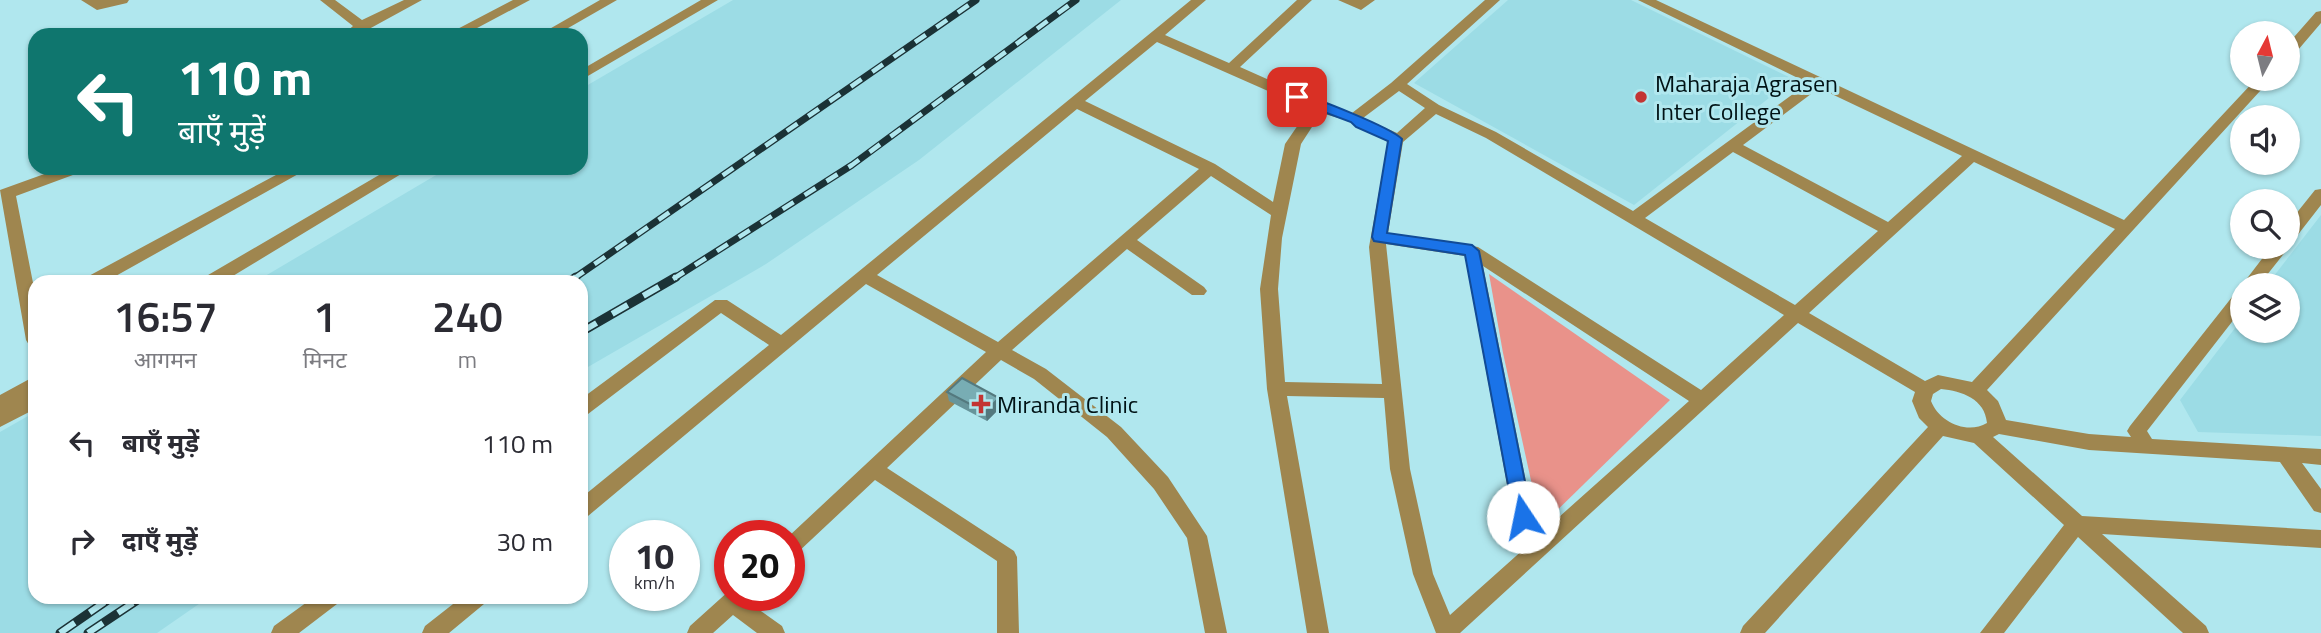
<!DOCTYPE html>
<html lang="hi">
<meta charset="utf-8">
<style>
:root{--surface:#fff;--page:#f2f2f3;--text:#2b2b33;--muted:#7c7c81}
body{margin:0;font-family:"Titillium Web","Noto Sans Devanagari",sans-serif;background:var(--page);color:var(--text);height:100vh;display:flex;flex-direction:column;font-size:26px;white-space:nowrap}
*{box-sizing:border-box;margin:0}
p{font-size:23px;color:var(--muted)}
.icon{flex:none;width:38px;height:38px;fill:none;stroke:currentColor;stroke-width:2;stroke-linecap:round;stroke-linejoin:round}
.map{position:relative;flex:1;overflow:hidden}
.side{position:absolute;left:28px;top:275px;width:560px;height:329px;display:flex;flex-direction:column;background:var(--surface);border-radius:21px;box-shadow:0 2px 5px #0004}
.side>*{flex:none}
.banner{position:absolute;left:28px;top:28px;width:560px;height:147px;border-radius:21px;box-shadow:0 2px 5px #0004;background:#0f766e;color:#fff;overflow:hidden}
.needle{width:46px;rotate:7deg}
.fabs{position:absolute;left:2230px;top:21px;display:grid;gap:14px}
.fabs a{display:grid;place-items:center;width:70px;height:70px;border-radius:50%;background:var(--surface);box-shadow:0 2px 5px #0004;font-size:35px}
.speed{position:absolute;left:609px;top:520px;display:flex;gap:14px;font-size:35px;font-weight:700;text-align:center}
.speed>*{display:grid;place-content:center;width:91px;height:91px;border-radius:50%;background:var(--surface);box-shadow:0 2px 5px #0004;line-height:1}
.speed small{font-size:18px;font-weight:400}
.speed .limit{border:10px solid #d22;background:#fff;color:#111}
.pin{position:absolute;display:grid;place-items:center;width:60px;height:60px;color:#fff;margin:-30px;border-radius:14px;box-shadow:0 4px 10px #0006}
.me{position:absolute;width:77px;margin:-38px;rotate:349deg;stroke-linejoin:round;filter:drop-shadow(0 0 5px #0008)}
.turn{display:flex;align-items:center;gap:24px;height:147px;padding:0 35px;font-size:32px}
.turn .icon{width:91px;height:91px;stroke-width:2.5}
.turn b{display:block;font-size:49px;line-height:60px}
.eta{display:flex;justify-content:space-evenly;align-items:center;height:119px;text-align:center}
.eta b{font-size:42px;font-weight:600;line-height:49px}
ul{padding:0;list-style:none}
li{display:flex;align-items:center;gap:21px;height:98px;padding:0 35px}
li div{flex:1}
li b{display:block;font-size:26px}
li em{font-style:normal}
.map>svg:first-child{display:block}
</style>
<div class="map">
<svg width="2321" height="633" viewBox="0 0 2321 633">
<rect width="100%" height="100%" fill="#b0e7ee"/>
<path fill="#9cdce5" d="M733,0H1121L919,160L766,264L581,371V282H255L448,168H581V89Z
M1508,0H1631L1793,79L1634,205L1414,83Z
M2321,215V436L2198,432L2180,400L2242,319V331H2287V285H2267Z
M35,412V597H209L157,633H0V432Z"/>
<path fill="#e9928a" d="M1489,274L1670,400L1541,526L1503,353Z"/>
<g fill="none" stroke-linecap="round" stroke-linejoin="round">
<path fill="#9f864f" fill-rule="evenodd" d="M81,0H129L127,3L97,10Z
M320,0H335L362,20L404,0H422L358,35H343L353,26Z
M513,0H530L464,35H446Z
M600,0H617L556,35H539Z
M701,0H718L581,80V70Z
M1191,0H1206L1165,35L1229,63L1297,0H1312L1240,67L1323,104L1352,113L1391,83L1485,0H1500L1407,84L1439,105L1496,132L1633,211L1808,83L1638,0H1656L2124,220L2256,79H2271L1987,390L1998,401L2006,420L2089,434L2131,437L2127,431L2130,426L2236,292L2242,290V309L2147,431L2152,439L2321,449V465L2302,463L2321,489V513L2314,511L2280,462L2089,450L1999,434L1993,437L2082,516L2321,530V548L2102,534L2206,626L2209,633H2183L2078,537L2004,633H1980L2064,525L1974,443L1943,436L1765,633H1740L1743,626L1928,427L1919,418L1912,401L1915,392L1798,323L1460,633H1436L1413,574L1390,469L1384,398L1287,396L1329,633H1307L1267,389L1260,289L1271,215L1211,176L1137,240L1204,287L1207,291L1204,295H1192L1127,249L1012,350L1046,369L1121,427L1168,477L1207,536L1227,633H1205L1187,538L1154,489L1107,437L1034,379L1001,360L887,468L1014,551L1017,557L1019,633H997V561L875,480L796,554L789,557V536L986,352L866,284L588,516L581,518V498L769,345L721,313L588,414L581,416V399L715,300H727L781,335ZM1157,42L1309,109L1285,144L1273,202L1215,164L1085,101ZM1819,88L1962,156L1888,222L1743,145ZM1399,91L1425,108L1397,133L1363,118ZM1077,109L1199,169L998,342L877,275ZM1321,113L1349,121L1388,142L1369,247L1382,384L1285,382L1278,289L1282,238L1301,144ZM1436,114L1486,138L1784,315L1701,390L1478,247L1388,233L1403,142ZM1733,152L1878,231L1795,305L1645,218ZM1974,162L2115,229L1972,382L1938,375L1925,381L1809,313ZM1386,244L1465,256L1513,517L1525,548L1450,615L1433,574L1410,469ZM1483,266L1689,401L1540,534L1533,517ZM1941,389C1962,391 1985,399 1987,423C1967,435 1939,422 1931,401L1933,394Z
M1338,0H1375L1361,10Z
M2321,11V23L2292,57L2287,58V45L2316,12Z
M61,168H84L81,172L16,196L35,293V347L29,345L26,340L0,190Z
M289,168H309L105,282H83L85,278Z
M391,168H411L223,282H201L203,278Z
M2321,189V205L2293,241L2287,242V225L2315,190Z
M2287,245L2288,247L2286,251L2259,285H2242L2271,247Z
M35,376V392L31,394L35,393V409L0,427V395Z
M730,590V595H750L747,601L782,626L785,633H757L733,615L713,633H687L690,626Z
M314,597H341L337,604L299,633H271L274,626Z
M462,597H488L484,604L449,633H422L425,626Z"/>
<defs>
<path id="rail-far1" d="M573,279L976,0
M673,279L852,165L1076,0"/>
<path id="rail" d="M569,282L576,277
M581,332L676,277
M60,633L112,597
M88,633L142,597"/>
</defs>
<use href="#rail-far1" stroke="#1b3236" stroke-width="7"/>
<use href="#rail" stroke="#1b3236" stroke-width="9"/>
<use href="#rail-far1" stroke="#b0e7ee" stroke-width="4.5" stroke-dasharray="13" stroke-linecap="butt"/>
<use href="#rail" stroke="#b0e7ee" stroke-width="6" stroke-dasharray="18" stroke-linecap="butt"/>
</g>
<path fill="#67959b" d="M947,392L999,398L1001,407L987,421L949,401Z"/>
<path fill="#54797e" d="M999,398L1001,407L987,421L985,412Z"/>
<path fill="#78adb4" stroke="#54797e" stroke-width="2" d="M962,378L999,398L985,412L947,392Z"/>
<path fill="#1a73e8" stroke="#114b97" stroke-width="2" d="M1297,93C1316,98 1390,127 1402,139L1387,233L1472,245L1479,251L1532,517L1530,522L1523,525L1517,522L1514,517L1465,255L1374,241L1372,237L1388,141L1356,127L1351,122L1292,100V94Z"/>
<g fill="#c33433" stroke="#b0e7ee" stroke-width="2.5">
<circle cx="1641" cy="97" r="7"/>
<path d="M977.5 393.5h7v7h7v7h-7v7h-7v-7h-7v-7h7z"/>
</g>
<g text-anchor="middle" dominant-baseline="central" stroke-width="6" stroke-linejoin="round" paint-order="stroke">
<g font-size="24" fill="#001215" stroke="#b0e7ee" text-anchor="start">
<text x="1655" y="83">Maharaja Agrasen<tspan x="1655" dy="28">Inter College</tspan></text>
<text x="997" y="404">Miranda Clinic</text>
</g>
</g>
</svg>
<div class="fabs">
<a><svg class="needle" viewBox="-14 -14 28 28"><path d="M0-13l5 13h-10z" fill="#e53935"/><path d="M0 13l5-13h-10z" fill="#7c7c81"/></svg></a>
<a><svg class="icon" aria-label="sound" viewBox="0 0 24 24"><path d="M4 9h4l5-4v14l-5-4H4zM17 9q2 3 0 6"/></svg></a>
<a><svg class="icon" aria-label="search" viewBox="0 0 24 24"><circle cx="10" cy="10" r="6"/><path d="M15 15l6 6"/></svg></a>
<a><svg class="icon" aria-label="layers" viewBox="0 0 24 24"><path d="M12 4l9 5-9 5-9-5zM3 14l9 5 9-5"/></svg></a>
</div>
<div class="speed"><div>10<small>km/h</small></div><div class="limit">20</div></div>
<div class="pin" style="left:1297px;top:97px;background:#d93025"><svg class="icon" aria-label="arrive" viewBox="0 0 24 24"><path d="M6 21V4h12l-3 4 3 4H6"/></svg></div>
<svg class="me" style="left:1523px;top:517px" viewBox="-20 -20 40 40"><circle r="19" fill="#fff"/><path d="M0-13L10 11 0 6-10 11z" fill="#1a73e8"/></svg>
<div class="banner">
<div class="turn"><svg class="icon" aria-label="left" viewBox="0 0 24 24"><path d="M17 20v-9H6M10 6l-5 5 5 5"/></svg><div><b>110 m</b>बाएँ मुड़ें</div></div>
</div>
<section class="side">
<div class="eta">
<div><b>16:57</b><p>आगमन</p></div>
<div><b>1</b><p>मिनट</p></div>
<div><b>240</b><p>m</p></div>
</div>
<ul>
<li><svg class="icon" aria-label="left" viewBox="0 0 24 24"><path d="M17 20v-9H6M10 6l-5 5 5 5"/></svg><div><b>बाएँ मुड़ें</b></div><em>110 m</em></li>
<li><svg class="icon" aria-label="right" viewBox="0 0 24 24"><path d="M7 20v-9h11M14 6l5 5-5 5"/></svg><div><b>दाएँ मुड़ें</b></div><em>30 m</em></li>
</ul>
</section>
</div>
